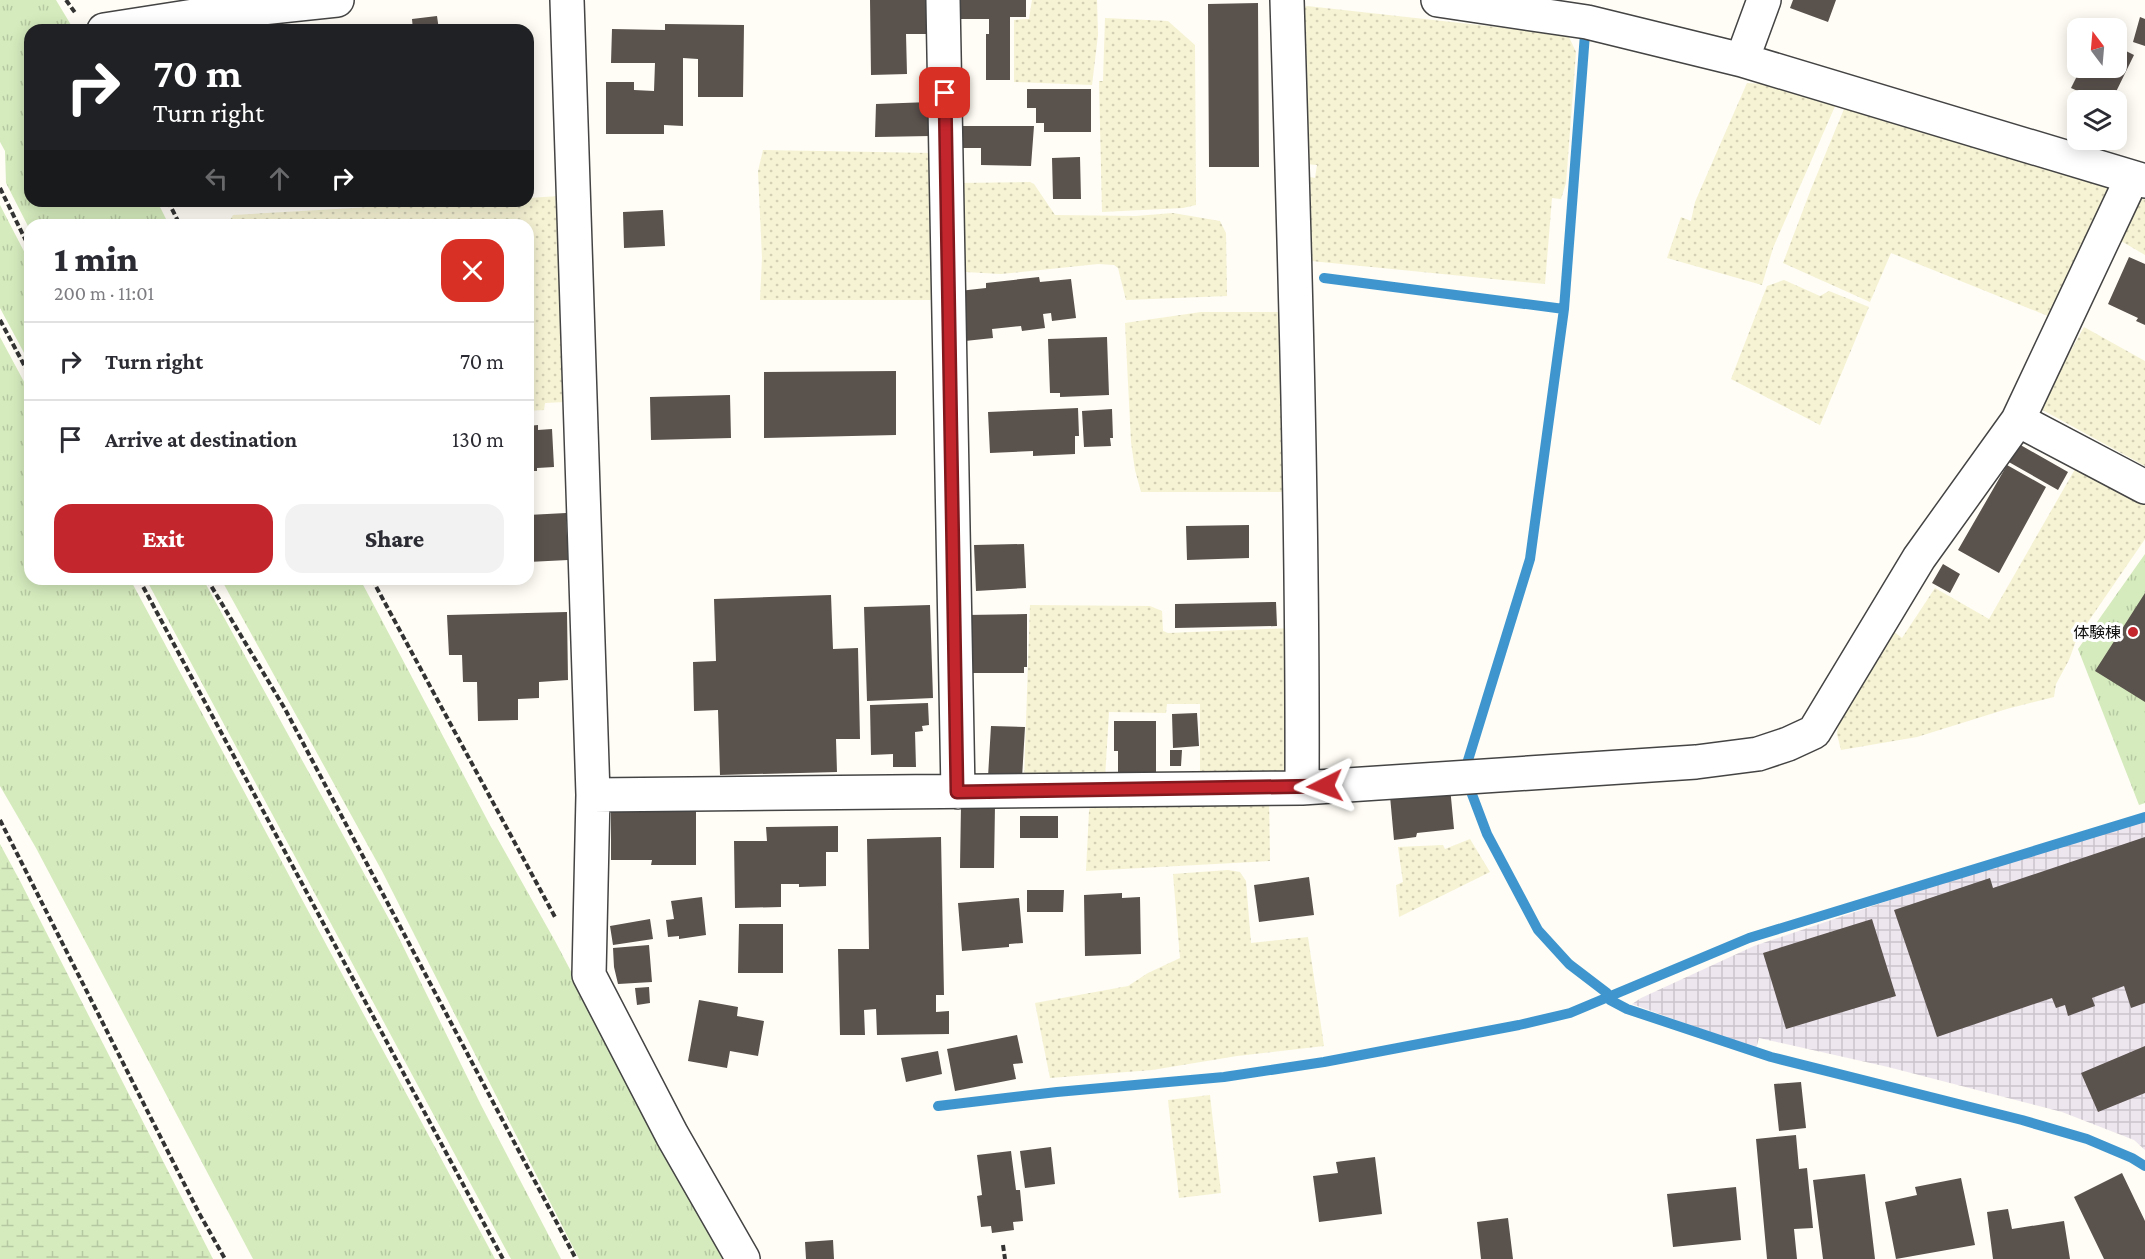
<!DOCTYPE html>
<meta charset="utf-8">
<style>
:root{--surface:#fff;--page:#f2f2f3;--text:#2b2b33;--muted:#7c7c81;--line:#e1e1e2;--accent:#c4262e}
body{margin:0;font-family:"Crimson Pro","Noto Sans JP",serif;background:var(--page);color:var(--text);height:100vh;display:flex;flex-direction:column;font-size:22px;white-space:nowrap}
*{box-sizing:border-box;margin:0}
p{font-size:20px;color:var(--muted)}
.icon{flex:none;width:33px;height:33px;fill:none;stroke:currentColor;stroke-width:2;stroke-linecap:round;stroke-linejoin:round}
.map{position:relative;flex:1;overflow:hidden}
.side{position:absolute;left:24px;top:219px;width:510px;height:366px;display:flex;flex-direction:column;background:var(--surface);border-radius:18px;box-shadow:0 3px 15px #0003}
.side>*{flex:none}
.top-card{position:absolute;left:24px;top:24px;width:510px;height:183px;border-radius:18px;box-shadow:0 3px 15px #0003;background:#202124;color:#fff;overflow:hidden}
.needle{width:39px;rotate:344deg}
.tools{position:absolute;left:2067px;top:18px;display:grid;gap:12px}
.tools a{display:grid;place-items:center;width:60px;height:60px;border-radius:12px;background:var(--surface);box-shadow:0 3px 15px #0003;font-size:30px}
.pin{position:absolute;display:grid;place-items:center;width:51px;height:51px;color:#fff;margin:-26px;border-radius:12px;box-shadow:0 3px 9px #0006}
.me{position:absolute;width:66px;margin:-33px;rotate:267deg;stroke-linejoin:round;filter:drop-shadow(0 0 4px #0008)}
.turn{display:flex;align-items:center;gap:21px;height:126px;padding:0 30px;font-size:27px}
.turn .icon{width:78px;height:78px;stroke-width:2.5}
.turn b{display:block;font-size:42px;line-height:51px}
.lanes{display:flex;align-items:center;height:57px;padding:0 30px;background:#0003;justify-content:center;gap:30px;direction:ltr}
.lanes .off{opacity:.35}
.round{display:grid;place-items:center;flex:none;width:63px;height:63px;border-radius:18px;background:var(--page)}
.overview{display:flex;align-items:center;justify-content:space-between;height:102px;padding:0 30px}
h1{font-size:36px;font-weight:800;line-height:45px}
.primary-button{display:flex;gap:12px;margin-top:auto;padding:12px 30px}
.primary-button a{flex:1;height:69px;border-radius:18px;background:var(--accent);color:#fff;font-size:24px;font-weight:800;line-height:69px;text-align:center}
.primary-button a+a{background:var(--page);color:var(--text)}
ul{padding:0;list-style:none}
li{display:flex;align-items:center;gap:18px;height:78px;padding:0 30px;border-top:2px solid var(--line)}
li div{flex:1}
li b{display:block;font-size:22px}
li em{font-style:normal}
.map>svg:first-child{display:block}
</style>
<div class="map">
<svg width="2145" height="1259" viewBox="0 0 2145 1259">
<defs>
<pattern id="industrial-grid" width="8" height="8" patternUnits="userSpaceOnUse" patternTransform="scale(1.5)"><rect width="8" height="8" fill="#eee6ef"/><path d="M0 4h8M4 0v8" fill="none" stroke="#cbc4cc"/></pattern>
<pattern id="farmland-dots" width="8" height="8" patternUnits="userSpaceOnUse" patternTransform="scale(1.5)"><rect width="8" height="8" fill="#f6f3d4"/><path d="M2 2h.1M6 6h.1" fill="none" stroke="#d2cfb5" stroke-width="1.8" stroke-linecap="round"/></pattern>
<pattern id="grass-tufts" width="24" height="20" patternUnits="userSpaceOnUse" patternTransform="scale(1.5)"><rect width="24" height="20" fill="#d5ebbd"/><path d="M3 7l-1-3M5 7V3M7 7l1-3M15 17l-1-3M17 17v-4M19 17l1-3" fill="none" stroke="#b6c8a1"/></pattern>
<pattern id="wetland-marsh" width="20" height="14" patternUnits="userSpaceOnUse" patternTransform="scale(1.5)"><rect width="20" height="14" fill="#d5ebbd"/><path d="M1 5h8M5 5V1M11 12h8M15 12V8" fill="none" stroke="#b6c8a1"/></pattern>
</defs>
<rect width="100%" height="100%" fill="#fffdf5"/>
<path fill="url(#industrial-grid)" d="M2145,818V1150L2134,1140L2062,1112L1888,1067L1759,1038L1756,1049L1632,1004L1641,998L1754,946L1923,889Z"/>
<path fill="url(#farmland-dots)" d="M1032,0H1097L1098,35L1092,85L1014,82V20L1029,19Z
M1307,6L1568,35L1576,52L1566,183L1561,199L1552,198L1545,284L1311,261L1310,177L1315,178L1317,165L1305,164L1299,9Z
M1105,18L1168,21L1195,45L1196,205L1183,208L1102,212L1099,81H1103Z
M1747,83L1763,84L1836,104L1773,248L1762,285L1667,258L1681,217L1691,221L1695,202Z
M1848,106L2117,188L2053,318L1891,253L1870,302L1783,263L1811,189L1844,109Z
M763,150L931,153L934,300H760L762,258L758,171Z
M1030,182L1034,184L1055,215L1136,216L1173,213L1220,221L1226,233L1227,296L1126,300L1118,268L1114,265L1098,264L1001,274L966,272L959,183Z
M560,196L565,402L545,403L544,410L528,411V225H227L233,215L475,201H528V198Z
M2142,196L2145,197V255L2116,238Z
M1784,280L1820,296L1829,291L1869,307L1820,425L1731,379L1767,286Z
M1201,312H1286L1288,492H1141L1135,470L1131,442L1125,323Z
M2084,327L2145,361V466L2039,408Z
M2078,464L2145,501V539L2077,638L2069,660L2056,684L2054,697L2010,708L1917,737L1841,750L1837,734L1839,717L1893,631L1902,638L1935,588L1989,619Z
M1030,605L1150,606L1162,611L1163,631L1168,633L1292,628V771L1200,772V704H1167L1166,713L1109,712L1105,778L1024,780Z
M1269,796L1270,861L1086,871L1089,811L1092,799Z
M1470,839L1490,872L1399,917L1396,885L1403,882L1398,847L1443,845L1445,849Z
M1228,870L1240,872L1246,881L1251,943L1308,937L1324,1046L1237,1056L1152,1070L1050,1078L1035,1003L1128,986L1148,973L1180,958L1173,874Z
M1210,1095L1221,1193L1179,1198L1168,1100Z"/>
<path fill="url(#grass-tufts)" d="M0,0H56L74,30H30V201H157L169,225H30V230L6,183L5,151L0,142Z
M0,205L30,263V364L0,308Z
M0,337L30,393V579H130L495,1259H253L36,848L0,786Z
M2145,554V803L2139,805L2078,649Z
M146,579H203L395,930L481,1105L561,1259H511Z
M221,579H360L491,827L555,941L651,1123L728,1259H579L382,871Z"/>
<path fill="url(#wetland-marsh)" d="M0,844L20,881L213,1259H0Z"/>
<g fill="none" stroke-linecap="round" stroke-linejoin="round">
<path stroke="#3f96cf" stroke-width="10" d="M1324,278L1564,309L1530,559L1465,770
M1564,309L1585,34
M1470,789L1487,834L1538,930L1569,964L1607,993L1610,1000L1627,1009L1771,1057L2022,1120L2087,1139L2132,1158L2145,1166
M938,1106L1057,1092L1224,1077L1324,1062L1519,1025L1570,1013L1749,938L2145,817"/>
</g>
<path fill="#5a524d" d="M870,0H929V34H906L907,74L871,75Z
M955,0H1026V17H1010V80H986V34H989V19H956Z
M1793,0H1836L1828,22L1790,8Z
M1258,3L1259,167H1209L1208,4Z
M437,16L439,30H413L412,19Z
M2140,17L2145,19V46L2133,42Z
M665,24L744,25L743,97H698V59L683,58V126L664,125V134H606V82H634V90L654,91L655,63H611L612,29L665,30Z
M2116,46L2134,55L2112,100H2098L2071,88L2081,68H2116Z
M1027,89H1091V132H1044V123H1036V108H1027Z
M930,102V136L875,137L876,104Z
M953,126H1034L1031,166L981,165V148H953Z
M1080,157L1081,199H1053L1052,158Z
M663,210L665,246L624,248L623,212Z
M2129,257L2145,264V325L2136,321L2138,318L2108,304Z
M1039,277L1040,282L1071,279L1076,318L1052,321L1051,313L1043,314L1045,328L1022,331L1021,326L992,329L993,338L965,341L959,291L986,288V283Z
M1107,337L1109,395L1060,397V393H1050L1048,339Z
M896,371V435L764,438V372Z
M730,395L731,438L651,440L650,397Z
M1078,408L1079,436H1075V454L1033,456V451L990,453L988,412Z
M1112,409L1113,438H1110L1111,446L1084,447L1082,411Z
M538,425V430L552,429L554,467L537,468V471H528V426Z
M2017,443L2068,472L2058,490L2007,461Z
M2007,465L2046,487L1999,573L1958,550Z
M566,513L568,560L528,562V515Z
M1249,525V558L1187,560L1186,526Z
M1024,544L1026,588L976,591L974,545Z
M1943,564L1960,574L1950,593L1932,583Z
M2145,593V702L2095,671Z
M831,595L833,649L858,648L860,739H836L837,772L720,775L718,710L694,711L693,662L716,661L714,599Z
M1276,602L1277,626L1175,628V604Z
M930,605L933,698L867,701L864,607Z
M567,612L568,680L539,682V698L518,699V720L478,721L477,682H463L462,655H449L447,615Z
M1027,614V667H1024V673H966V615Z
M928,703L929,725L922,726L923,731L915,732L916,767H893V754L871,755L870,705Z
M1197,713L1199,746L1173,748L1172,714Z
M1114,721H1156V772L1118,773V751H1114Z
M991,726L1025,727L1022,778L988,777Z
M1170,750H1182L1181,766H1170Z
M1450,787L1454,829L1417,833L1416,837L1394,840L1390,796Z
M961,805H995L994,868H960Z
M611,811H696V865H651L652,860H611Z
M1020,816H1058V838H1020Z
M838,826V852H826V886L799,887V884H781V907L735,908L734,841H767L766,827Z
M941,837L944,995H936V1012L949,1011V1034L877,1035L876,1009L864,1010L865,1035H840L838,949H869L867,839Z
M2145,837V1003L2131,1008L2124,986L2092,998L2095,1006L2068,1016L2065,1005L2056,1008L2052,998L1937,1037L1894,910L1990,878L1993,888Z
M1309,877L1314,915L1259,922L1254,885Z
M1027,890H1064L1063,912H1027Z
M1122,893V898L1140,897L1141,954L1085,956L1084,895Z
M702,897L706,935L679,939V936L668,937L666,920L674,919L671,901Z
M1019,898L1023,943L1009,944V947L962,951L958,903Z
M650,919L653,939L613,945L610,926Z
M1872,919L1896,996L1786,1029L1763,953Z
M739,924H783V973H738Z
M649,945L652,982L618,984L614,967L613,948Z
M649,987L650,1003L637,1005L635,988Z
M699,1000L738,1007L737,1016L764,1021L758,1056L730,1051L727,1068L688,1061Z
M1017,1035L1023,1063L1013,1064L1016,1079L955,1091L947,1049Z
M2145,1046V1093L2098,1112L2081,1073Z
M938,1051L942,1074L906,1082L901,1058Z
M1801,1082L1806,1128L1779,1131L1774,1084Z
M1796,1135L1799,1169L1807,1168L1813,1228L1794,1229L1797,1259H1767L1756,1139Z
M1051,1147L1055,1184L1025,1188L1020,1151Z
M1011,1151L1016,1190H1020L1023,1221L1013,1222L1014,1230L992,1233L991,1226L981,1227L977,1196L982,1195L977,1155Z
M1375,1157L1382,1214L1319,1222L1313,1176L1338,1173L1336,1162Z
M2122,1173L2145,1221V1259H2104L2074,1197Z
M1865,1174L1875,1259H1823L1813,1180Z
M1961,1178L1975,1245L1896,1259L1885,1202L1917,1195L1915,1187Z
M1736,1187L1741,1240L1673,1247L1667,1194Z
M2008,1209L2012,1229L2064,1221L2070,1259H1993L1987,1212Z
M1508,1218L1513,1259H1481L1477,1222Z
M833,1240L834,1259H806L805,1242Z"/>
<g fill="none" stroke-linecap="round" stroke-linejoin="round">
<defs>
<path id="minor" d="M567,0L593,795L589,975L672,1135L743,1259
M943,0L958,792
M1287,0C1295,262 1303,525 1302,788
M1438,0L1587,22L1742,60L2145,181
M104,30L207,14L337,0
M1742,60L1764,0
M2018,420L2145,487
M593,795L1302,788L1696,762L1758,754L1788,744L1814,732L1919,558L2018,420L2132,178"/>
</defs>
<use href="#minor" stroke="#444" stroke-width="36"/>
<path stroke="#333" stroke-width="4" stroke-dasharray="6 3" stroke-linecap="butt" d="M66,0L76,14
M0,188L30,249
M168,201L180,225
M0,320L30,376
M139,579L503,1259
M207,579L285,709L576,1259
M372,579L555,917
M0,820L199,1213L225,1259
M1003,1245L1005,1259"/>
<use href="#minor" stroke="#fff" stroke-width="33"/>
</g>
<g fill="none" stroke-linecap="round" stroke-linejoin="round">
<defs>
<path id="route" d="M945,93L957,792L1325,786"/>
</defs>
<use href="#route" stroke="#7f191e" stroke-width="15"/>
<use href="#route" stroke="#c4262e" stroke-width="10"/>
</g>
<circle fill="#c4262e" stroke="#fff" stroke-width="2" cx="2133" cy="632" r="6"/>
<g text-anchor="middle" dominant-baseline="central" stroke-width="6" stroke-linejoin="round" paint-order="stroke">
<g font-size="16" fill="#111" stroke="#fff" text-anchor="end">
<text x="2121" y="632">体験棟</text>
</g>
</g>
</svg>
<div class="tools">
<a><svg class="needle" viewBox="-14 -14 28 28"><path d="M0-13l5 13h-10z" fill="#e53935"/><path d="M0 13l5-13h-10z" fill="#7c7c81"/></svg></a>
<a><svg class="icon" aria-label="layers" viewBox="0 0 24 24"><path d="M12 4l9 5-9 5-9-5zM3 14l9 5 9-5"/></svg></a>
</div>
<div class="pin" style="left:945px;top:93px;background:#d93025"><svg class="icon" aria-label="arrive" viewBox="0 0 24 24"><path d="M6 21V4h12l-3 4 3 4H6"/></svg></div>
<svg class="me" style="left:1325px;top:786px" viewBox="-20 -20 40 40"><path d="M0-17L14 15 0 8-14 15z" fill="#c4262e" stroke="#fff" stroke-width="4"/></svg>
<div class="top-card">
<div class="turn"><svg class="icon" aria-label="right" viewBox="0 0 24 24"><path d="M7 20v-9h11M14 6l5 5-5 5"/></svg><div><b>70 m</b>Turn right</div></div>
<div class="lanes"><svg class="icon off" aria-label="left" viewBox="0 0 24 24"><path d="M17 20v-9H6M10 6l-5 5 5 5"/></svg><svg class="icon off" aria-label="ahead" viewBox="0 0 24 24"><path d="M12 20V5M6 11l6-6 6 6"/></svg><svg class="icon" aria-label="right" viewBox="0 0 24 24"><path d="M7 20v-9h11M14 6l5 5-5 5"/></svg></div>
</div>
<section class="side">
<div class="overview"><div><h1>1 min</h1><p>200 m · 11:01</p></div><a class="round" style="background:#d93025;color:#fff"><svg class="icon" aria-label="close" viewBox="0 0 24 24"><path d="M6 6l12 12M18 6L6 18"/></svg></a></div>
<ul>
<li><svg class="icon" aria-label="right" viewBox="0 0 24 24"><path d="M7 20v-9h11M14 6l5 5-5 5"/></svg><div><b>Turn right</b></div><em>70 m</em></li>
<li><svg class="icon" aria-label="arrive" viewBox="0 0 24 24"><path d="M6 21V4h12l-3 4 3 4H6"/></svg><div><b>Arrive at destination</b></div><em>130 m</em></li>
</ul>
<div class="primary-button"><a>Exit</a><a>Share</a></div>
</section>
</div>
